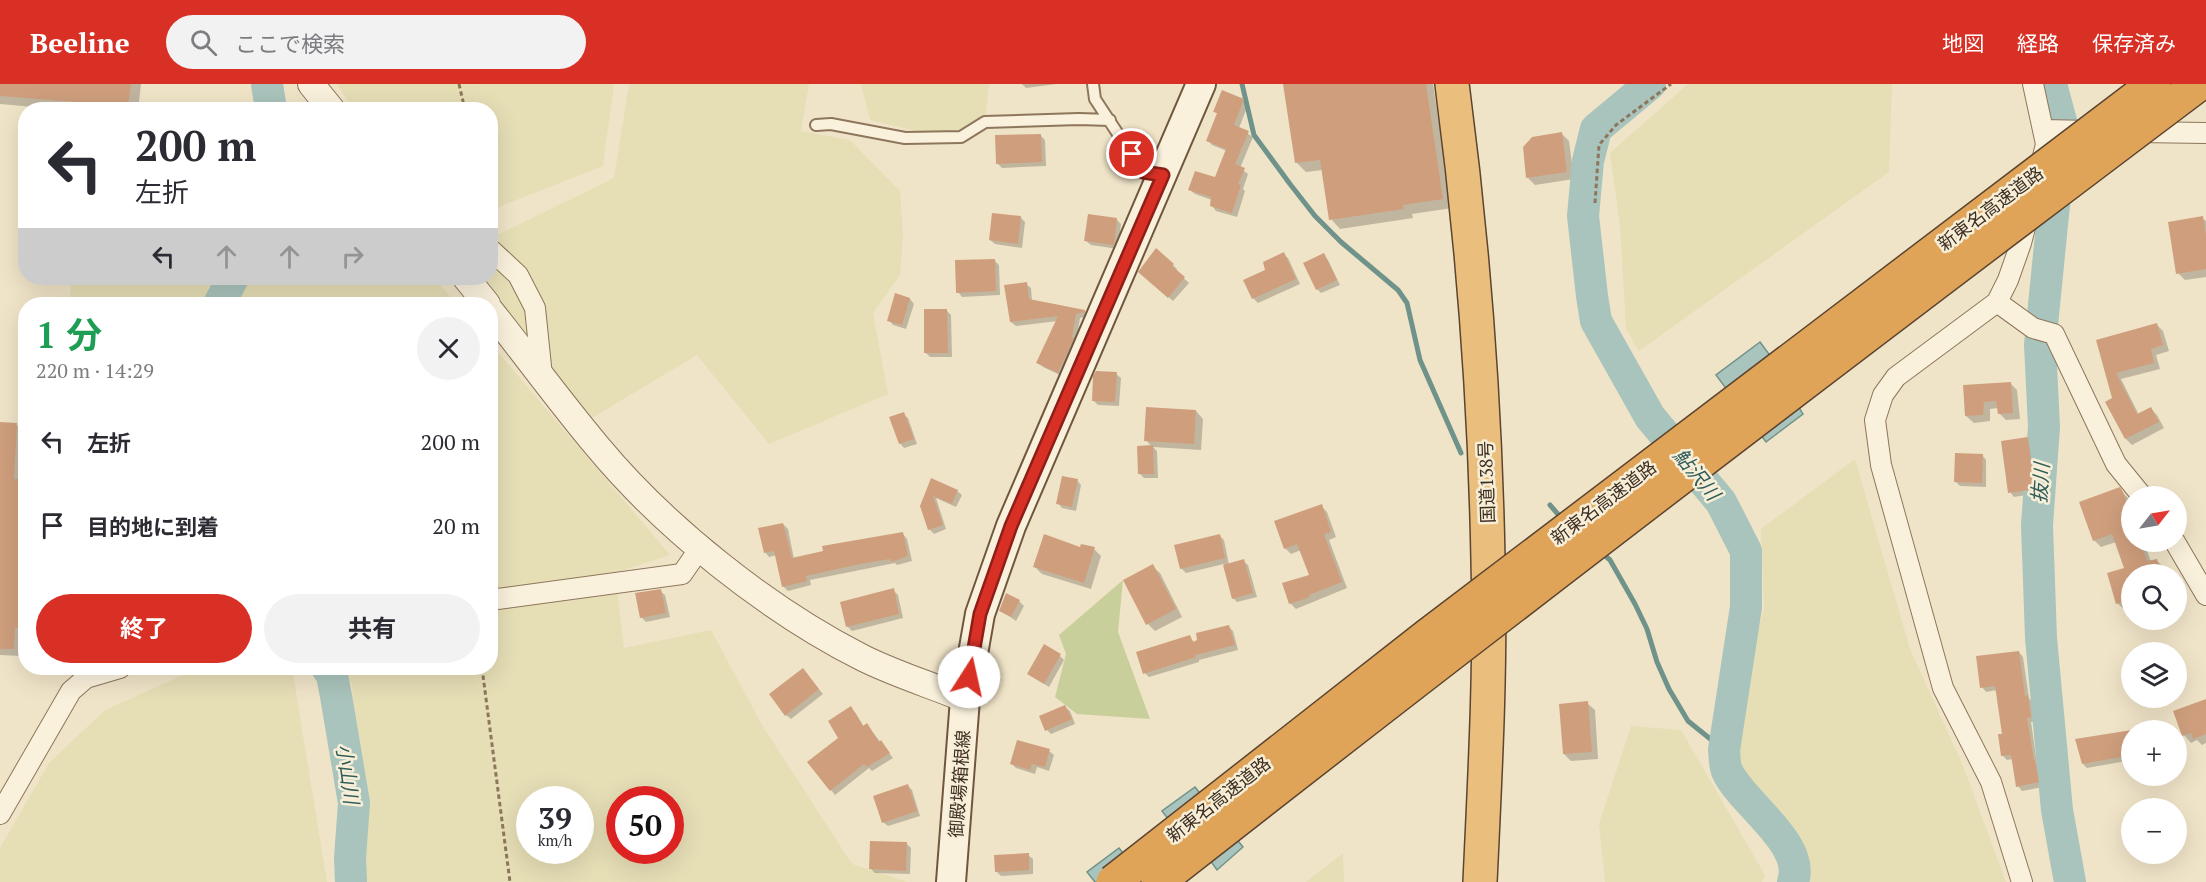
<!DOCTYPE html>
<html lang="ja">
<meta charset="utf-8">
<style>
:root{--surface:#fff;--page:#f2f2f3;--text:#2b2b33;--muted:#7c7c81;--accent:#d93025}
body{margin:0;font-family:"PT Serif","Noto Sans JP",serif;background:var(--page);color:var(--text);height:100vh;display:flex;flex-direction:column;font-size:22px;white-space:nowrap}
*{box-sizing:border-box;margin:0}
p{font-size:20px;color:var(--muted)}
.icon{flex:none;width:33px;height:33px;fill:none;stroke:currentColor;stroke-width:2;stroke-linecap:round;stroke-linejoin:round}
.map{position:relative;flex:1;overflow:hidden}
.drawer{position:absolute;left:18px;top:213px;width:480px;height:378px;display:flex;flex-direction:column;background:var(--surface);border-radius:24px;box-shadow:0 6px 24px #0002}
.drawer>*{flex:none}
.guide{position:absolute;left:18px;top:18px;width:480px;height:183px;border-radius:24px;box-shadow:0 6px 24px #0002;background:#fff;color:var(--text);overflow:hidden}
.needle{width:39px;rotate:59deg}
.tools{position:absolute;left:2121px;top:402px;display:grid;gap:12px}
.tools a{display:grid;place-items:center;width:66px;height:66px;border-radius:50%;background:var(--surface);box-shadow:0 6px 24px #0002;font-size:30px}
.speed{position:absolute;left:516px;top:702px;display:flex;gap:12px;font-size:30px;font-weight:700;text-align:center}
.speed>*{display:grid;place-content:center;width:78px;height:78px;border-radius:50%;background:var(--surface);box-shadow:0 6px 24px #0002;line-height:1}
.speed small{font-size:15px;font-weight:400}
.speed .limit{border:9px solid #d22;background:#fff;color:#111}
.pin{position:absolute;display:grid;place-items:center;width:51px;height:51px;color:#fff;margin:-26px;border:3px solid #fff;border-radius:50%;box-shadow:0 2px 6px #0007}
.me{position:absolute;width:66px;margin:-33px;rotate:10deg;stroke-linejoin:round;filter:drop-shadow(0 0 4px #0008)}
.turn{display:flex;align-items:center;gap:21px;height:126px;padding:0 18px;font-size:27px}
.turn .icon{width:78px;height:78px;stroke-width:2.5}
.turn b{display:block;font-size:42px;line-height:51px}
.lanes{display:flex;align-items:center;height:57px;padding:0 18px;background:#0003;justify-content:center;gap:30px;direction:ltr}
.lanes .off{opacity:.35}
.round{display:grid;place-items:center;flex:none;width:63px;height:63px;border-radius:32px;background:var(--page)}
.headline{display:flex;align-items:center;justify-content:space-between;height:102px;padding:0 18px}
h1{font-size:36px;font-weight:700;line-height:45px;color:#1e9e55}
.primary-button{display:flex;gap:12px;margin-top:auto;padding:12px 18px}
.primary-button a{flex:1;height:69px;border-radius:36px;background:var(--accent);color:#fff;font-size:24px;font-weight:700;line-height:69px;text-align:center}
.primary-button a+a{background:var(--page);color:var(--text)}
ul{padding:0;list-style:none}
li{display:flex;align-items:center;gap:18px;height:84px;padding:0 18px}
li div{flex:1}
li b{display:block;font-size:22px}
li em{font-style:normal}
header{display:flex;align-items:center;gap:36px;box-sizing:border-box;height:84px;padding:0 30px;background:var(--accent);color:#fff}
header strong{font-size:28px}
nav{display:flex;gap:33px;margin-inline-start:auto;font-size:21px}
.search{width:420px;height:54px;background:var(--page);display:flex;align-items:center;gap:15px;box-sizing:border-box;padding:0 21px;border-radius:33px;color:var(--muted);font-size:22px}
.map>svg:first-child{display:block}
</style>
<header>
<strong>Beeline</strong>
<div class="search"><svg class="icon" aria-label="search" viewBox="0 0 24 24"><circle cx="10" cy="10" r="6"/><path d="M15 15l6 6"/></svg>ここで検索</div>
<nav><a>地図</a><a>経路</a><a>保存済み</a></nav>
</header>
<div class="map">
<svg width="2206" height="798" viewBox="0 0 2206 798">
<rect width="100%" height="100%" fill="#f0e4c8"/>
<path fill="#e6deb5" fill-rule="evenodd" d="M337,0H614L603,82L491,126L490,26L353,25Z
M629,0H809L801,47L850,56L900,107L903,151L900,191L873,229L888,310L769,360L697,271L580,341L479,194H490L491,154L614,94Z
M861,0H989L985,38L942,53L870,36Z
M1688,0H1892L1889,88L1639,267L1626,245L1620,142L1610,69Z
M71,194H434L457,220H70Z
M491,260L670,471L615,489L624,564L711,546L762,641L852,780L908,798H363L352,600L341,584H490ZM530,716H580V766H530ZM620,716H670V766H620Z
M1855,375L1910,565L1964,684L2006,798H1801L1808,785L1738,683L1734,637L1764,524L1761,445Z
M199,584H292L327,798H0V764L49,679L105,626Z
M1631,642L1681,646L1765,791L1762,798H1605L1599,740Z
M1343,769L1344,798H1306Z"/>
<path fill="#c9cf9b" d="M1123,496L1118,548L1150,635L1077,630L1055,613L1066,570L1059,551Z"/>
<path fill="#a9c4bc" stroke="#6f938a" stroke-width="1.5" d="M1760,258L1800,312L1795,317L1803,330L1766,358L1716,291Z
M1195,703L1243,763L1217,786L1207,772L1200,777L1162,727Z
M1119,764L1146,798H1095L1087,788Z"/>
<path fill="#0003" d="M0,0H141L138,26H69L0,20Z
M1022,0H1056L1026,4Z
M1285,0H1433L1452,124L1412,130L1413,134L1340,145L1331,135L1323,86L1306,88L1296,78Z
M1243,16L1248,21L1239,44L1253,53L1240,84L1248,90L1243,105L1245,107L1237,133L1216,127L1212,122V116L1195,110L1190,106L1216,95L1227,67L1212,61L1208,56L1218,30L1215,27Z
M1562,50L1569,57L1574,95L1535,101L1528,94Z
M1040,51L1045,56L1046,82L1002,84L997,79Z
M1021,134L1025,138L1022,164L995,160L990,156Z
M2202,134L2206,137V193L2185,196L2178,189Z
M1116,135L1121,140L1118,165L1091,161L1086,157Z
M1283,170L1288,174L1300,200L1258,219L1253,214Z
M1324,171L1328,176L1340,201L1321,209L1317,205Z
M994,176L999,181L1000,211L962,213L958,208Z
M1173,181L1177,185L1176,187L1189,199L1173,217L1145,192Z
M1026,200L1031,204L1032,217L1085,227L1089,232L1080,234L1076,258L1062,292L1043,283L1038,278L1058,237L1016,242L1011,238Z
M896,211L910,215L914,220L906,245L893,241L889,236Z
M947,227L951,231L952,273H930L926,269Z
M2157,241L2163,247L2169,267L2156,271L2160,285L2121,295L2139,331L2151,325L2157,331L2164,344L2132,361L2126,355L2108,318L2114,315L2098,257Z
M1116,290L1121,294L1119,322L1098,321L1093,316Z
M2010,299L2017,306L2020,335L2006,336L1999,329L1998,324L1990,325V337L1974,339L1966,332L1964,302Z
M1196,327L1203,335L1201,366L1153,363L1157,367L1158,394H1144L1140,390L1152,363L1146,356Z
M903,330L908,334L917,360L904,364L900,359Z
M0,340L17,341L24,348L22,397H26V551H22L21,572L0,571Z
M2028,355L2032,359L2039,409L2014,413L2010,408Z
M1982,371L1986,376V403L1960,402L1956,398Z
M932,396L957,407L962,411L956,423L936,414L946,445L934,450L929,445Z
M1077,396L1081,401L1076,427L1062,424L1058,419Z
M2119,405L2130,416L2132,422V458H2144L2151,478L2156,476L2164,483L2166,490H2132V524L2125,526L2117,519L2126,485L2116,458L2101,463L2094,456Z
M1321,422L1327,428L1336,453L1329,456L1347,504L1296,525L1290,519L1311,492L1301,466L1291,470L1285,464Z
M783,440L788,445L794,475L903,450L907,455L912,477L897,481L895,479L810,496L811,501L788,507L783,502L777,471L769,473L765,468Z
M1219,451L1224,456L1229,481L1243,477L1248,481L1257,513L1237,518L1233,514L1224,480L1186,489L1181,484Z
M1081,465H1094L1101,472L1091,505L1042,490L1035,483Z
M1152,482L1160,489L1182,533L1155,547L1148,540Z
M893,506L898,511L903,534L852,547L847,542Z
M660,507L665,511L670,533L646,538L642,534L637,510Z
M1019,517L1024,522L1016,537L1000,526Z
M1229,543L1233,547L1238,566L1199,576V578L1149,593L1145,589L1189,553L1195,559Z
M2019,568L2023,573L2029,614L2032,618L2035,637L2031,638L2037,680L2043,703L2022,707L2018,702L2013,675L2007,676L2002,671L2003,651L1997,606L1986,608L1982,603Z
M1060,572L1064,576L1049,603L1028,590Z
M807,591L823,610L791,635L786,631Z
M2206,617V659L2202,661L2197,656L2191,659L2184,651Z
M1587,619L1595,626L1598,675L1571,677L1564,670Z
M1065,623L1070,627L1075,640L1051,650L1047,646Z
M855,628L864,643L867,641L871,646L893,674L872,687L869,684L835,711L831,706L840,654Z
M2132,648V676L2087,684L2083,680Z
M1049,667L1054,671L1049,687L1037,683L1035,690L1016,684L1012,680Z
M908,702L912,706L920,732L888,742L883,738Z
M906,759L911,764L910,790L875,789L871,785Z
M1028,771L1033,775V790L1001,792L996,787Z"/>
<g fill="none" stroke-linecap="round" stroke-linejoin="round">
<path stroke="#6f938a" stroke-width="5" d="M1242,0L1254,51L1290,100L1315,132L1341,158L1398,206L1407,219L1420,276L1461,369
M1550,421L1563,436
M1602,469L1610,476L1635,520L1647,545L1657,578L1669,605L1688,637L1724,666"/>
<path stroke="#a9c4bc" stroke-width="32" d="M267,0L271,26
M1650,0L1596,45L1588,77L1583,132L1592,212L1596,237L1650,333L1721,418L1746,467V523L1724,666C1725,673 1724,683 1728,689C1744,721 1806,760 1793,798
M2051,0L2062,41L2040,261L2044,343L2037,441L2041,554L2057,726L2070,798
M219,220L233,194
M327,584L332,591L336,612L354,719L350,774L351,798"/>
</g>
<path fill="#cf9f7d" d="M0,0H131L128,22L0,12Z
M1283,0H1426L1443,115L1403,121L1404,125L1329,136L1320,76L1295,79Z
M1222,6L1244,15L1234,41L1249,47L1235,80L1245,84L1238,100L1241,101L1232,129L1210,122L1211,113L1188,106L1195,87L1215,93L1226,65L1206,57L1217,29L1213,28Z
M1562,48L1567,88L1526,94L1523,63L1532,53Z
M1041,50L1042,78L996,80L995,51Z
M992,129L1021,132L1018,160L989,156Z
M1088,130L1117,134L1114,161L1084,157Z
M2203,132L2206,152V185L2176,190L2168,138Z
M1156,164L1174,180L1172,182L1185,193L1168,214L1138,188Z
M1284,168L1296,195L1252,215L1243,196L1265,186L1263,178Z
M1324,169L1337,196L1316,206L1303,179Z
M995,175L996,207L956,209L955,176Z
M1027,198L1029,215L1085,226V228L1076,230L1072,253L1074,254L1058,289L1036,279L1058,232L1010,238L1004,201Z
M895,209L910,214L902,241L887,237Z
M924,225H947L948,269H924Z
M2157,239L2163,261L2151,265L2154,279L2116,289L2137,330L2151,323L2159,338L2125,355L2105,318L2112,314L2096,256Z
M1096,287L1117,288L1115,318L1092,317L1093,292Z
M2011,298L2013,329L1998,330L1996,317L1984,318L1983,331L1965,332L1963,301Z
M1146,323L1196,326L1194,360L1144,357Z
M904,328L914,355L899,360L889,333Z
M0,338L17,339L14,395H26V544H15L14,565H0Z
M2028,353L2035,405L2008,409L2001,357Z
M1153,361L1154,390H1138L1137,362Z
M1955,369L1983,370L1982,399L1954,398Z
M1062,392L1078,395L1072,423L1056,420Z
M931,394L958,406L952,420L933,412L943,441L928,446L920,422Z
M2120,403L2123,408L2132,432V458H2140L2147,477L2157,475L2162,490H2132V515L2116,520L2107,489L2124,484L2112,450L2093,457L2079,418Z
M1322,420L1331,448L1324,450L1342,498L1309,511L1310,513L1289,520L1282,499L1309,491L1297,460L1284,465L1274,437Z
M783,439L792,474L823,467L822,462L903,448L908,472L891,478L890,475L860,480L806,492L807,497L782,503L774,467L764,469L758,444Z
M1044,450L1080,463L1081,460L1095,463L1084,499L1033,483Z
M1220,450L1225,474L1180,485L1174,461Z
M1244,475L1253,509L1232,515L1223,481Z
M1153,480L1176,525L1146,541L1123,496Z
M894,504L899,530L846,543L840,518Z
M661,505L666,529L640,534L635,509Z
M1006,509L1020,516L1011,533L999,527Z
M1229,541L1235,561L1195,571L1196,573L1143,590L1136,568L1190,551L1193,558L1197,556L1196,549Z
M1044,560L1061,570L1044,600L1027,590Z
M2019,567L2025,612L2028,611L2031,633L2027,634L2034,676H2035L2039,698L2016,703L2011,671L2001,672L1998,650H2002L1995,602L1980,604L1976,572Z
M803,584L819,605L785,632L769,610Z
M2206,615V650L2193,655L2191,649L2182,652L2173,627Z
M1588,617L1592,668L1563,670L1559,620Z
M1065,621L1072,635L1045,647L1039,632Z
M851,622L863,642L867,639L879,658L881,656L890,669L867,683L864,680L830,707L807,678L838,654L828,637Z
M2132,646V671L2082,680L2075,655Z
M1017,656L1050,665L1045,683L1032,680L1030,686L1010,680Z
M908,700L917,727L882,739L873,712Z
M870,757L907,758L906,787L869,785Z
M1029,769V786L995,788L994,771Z"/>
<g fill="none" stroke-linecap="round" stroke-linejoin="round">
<defs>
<path id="service" d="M1093,0L1095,15L1143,88L1160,91
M816,41L831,40L905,54L961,53L985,38L1079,35L1110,36"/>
<path id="minor" d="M2033,0L2046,60L2040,85
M2043,46L2092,47
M2137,48L2206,49
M490,165L518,191L535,224L542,292
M1997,218L2033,244L2054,250L2116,380L2142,412
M2175,458L2206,511
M490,516L682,490L700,464
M0,730L71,607L86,594L120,584
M2022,798L1991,698L1943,604L1881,381L1875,336L1883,311L1896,293L1997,218L2008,196L2021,159L2029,128"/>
<path id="tertiary" d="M311,0L332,26
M466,194L487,220
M490,226C526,271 560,318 597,362C665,444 768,526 863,574C895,590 931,601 965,615"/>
<path id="secondary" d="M951,798L965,615L980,530L1011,442L1201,0"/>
<path id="trunk" d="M1452,0C1473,158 1485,316 1488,476C1491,583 1485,691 1480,798"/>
</defs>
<use href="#service" stroke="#8d765c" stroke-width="14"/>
<use href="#minor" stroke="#8d765c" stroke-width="22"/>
<use href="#tertiary" stroke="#8d765c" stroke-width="28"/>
<use href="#secondary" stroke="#6f573f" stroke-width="32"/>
<use href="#trunk" stroke="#5b4430" stroke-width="36"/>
<path stroke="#8d765c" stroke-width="3" stroke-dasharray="4.5 3" stroke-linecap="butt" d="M459,0L465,26
M1595,119L1599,61L1616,41L1671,0
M482,584L510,798"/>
<use href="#service" stroke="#faf1dc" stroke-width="10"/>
<use href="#minor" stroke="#faf1dc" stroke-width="20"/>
<use href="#tertiary" stroke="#faf1dc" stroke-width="26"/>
<use href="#secondary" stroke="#faf1dc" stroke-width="28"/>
<use href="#trunk" stroke="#eabe7c" stroke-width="33"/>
<defs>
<path id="motorway-bridge" d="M1113,798L1427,552L2154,0
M1158,798C1502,528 1850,263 2199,0"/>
</defs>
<use href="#motorway-bridge" stroke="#5b4430" stroke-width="36" stroke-linecap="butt"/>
<use href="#motorway-bridge" stroke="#e0a458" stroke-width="33"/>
</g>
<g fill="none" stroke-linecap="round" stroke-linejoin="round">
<defs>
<path id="route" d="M969,593L980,530L1011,442L1163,91L1143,88L1132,70"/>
</defs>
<use href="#route" stroke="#8d1f18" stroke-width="15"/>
<use href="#route" stroke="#d93025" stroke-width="10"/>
</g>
<g text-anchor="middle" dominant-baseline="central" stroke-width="5" stroke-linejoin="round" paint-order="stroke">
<g font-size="18" fill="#3d2e20" stroke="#f7eed8">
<text transform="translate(1990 124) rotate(-37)">新東名高速道路</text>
<text transform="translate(1486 398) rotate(-92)">国道138号</text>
<text transform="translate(1603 418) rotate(-37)">新東名高速道路</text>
<text transform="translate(959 700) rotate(-86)">御殿場箱根線</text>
<text transform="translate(1218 715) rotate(-38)">新東名高速道路</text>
</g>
<g font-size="20" font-style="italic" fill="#2f5d5a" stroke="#f7eed8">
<text transform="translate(1697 390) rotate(51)">鮎沢川</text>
<text transform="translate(2040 399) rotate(-86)">抜川</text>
<text transform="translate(348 690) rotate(82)">小山川</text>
</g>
</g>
</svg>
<div class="tools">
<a><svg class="needle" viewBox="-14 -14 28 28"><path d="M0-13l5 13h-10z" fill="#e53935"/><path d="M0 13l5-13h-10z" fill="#7c7c81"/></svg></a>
<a><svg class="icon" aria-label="search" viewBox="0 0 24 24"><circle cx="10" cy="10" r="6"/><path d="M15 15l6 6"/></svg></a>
<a><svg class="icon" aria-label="layers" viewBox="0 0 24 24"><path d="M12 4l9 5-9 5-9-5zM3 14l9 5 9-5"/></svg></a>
<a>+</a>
<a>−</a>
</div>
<div class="speed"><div>39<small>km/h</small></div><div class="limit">50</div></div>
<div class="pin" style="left:1132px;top:70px;background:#d93025"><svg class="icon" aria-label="arrive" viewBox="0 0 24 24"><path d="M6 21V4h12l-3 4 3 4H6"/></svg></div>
<svg class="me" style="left:969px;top:593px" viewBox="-20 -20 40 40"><circle r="19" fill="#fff"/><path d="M0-13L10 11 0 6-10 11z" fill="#d93025"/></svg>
<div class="guide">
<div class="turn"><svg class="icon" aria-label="left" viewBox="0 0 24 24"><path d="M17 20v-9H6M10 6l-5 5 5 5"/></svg><div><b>200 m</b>左折</div></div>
<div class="lanes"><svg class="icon" aria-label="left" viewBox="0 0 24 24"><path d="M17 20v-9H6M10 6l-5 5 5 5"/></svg><svg class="icon off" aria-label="ahead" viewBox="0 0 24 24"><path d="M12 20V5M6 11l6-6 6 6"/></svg><svg class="icon off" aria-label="ahead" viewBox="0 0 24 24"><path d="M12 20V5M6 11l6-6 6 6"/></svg><svg class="icon off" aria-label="right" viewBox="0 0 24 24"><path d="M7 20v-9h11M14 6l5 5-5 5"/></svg></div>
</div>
<section class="drawer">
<div class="headline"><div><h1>1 分</h1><p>220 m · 14:29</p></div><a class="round"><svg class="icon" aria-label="close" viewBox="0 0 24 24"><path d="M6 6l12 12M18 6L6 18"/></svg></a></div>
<ul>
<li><svg class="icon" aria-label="left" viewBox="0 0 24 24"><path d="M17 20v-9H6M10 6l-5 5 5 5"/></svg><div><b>左折</b></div><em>200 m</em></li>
<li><svg class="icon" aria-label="arrive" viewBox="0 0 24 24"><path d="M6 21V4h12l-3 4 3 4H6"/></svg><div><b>目的地に到着</b></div><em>20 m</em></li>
</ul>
<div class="primary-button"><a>終了</a><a>共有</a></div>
</section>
</div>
